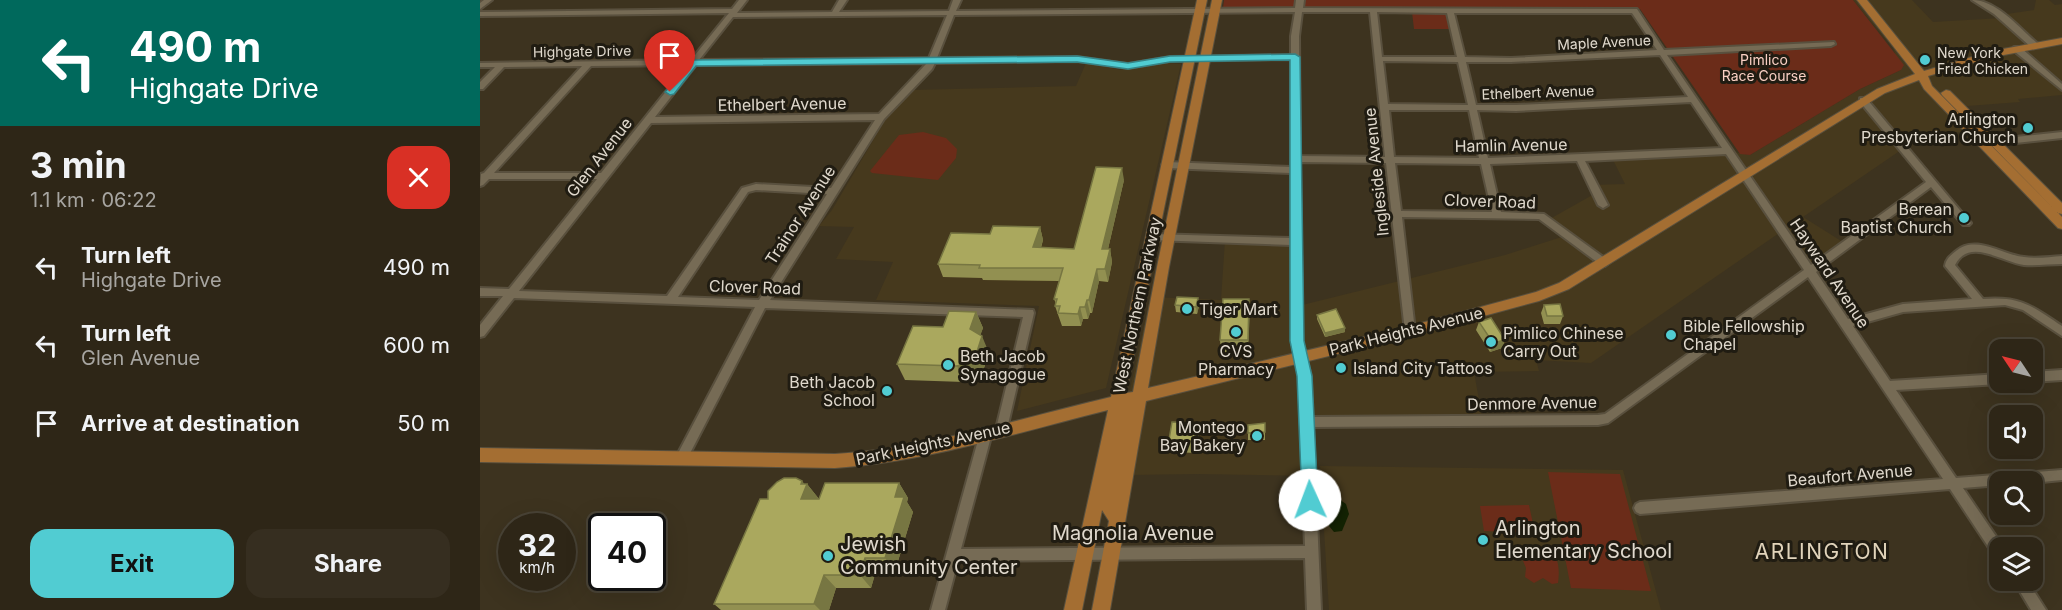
<!DOCTYPE html>
<meta charset="utf-8">
<style>
:root{--surface:#2e2617;--page:#362e20;--text:#f1f3f6;--muted:#a7a5a1;--line:#494336;--accent:#51ccd2}
body{margin:0;font-family:Inter,sans-serif;background:var(--page);color:var(--text);height:100vh;display:flex;flex-direction:column;font-size:22px;white-space:nowrap}
*{box-sizing:border-box;margin:0}
p{font-size:20px;color:var(--muted)}
.icon{flex:none;width:33px;height:33px;fill:none;stroke:currentColor;stroke-width:2;stroke-linecap:round;stroke-linejoin:round}
.map{position:relative;flex:1;overflow:hidden}
.details{display:flex;flex-direction:column;background:var(--surface);width:480px}
.details>*{flex:none}
.guide{background:#00695c;color:#fff;overflow:hidden}
.needle{width:39px;rotate:305deg}
.controls{position:absolute;left:1509px;top:339px;display:grid;gap:12px}
.controls a{display:grid;place-items:center;width:54px;height:54px;border-radius:12px;background:var(--surface);box-shadow:0 6px 24px #0002,0 0 0 2px var(--line);font-size:30px}
.speed{position:absolute;left:18px;top:513px;display:flex;gap:12px;font-size:30px;font-weight:700;text-align:center}
.speed>*{display:grid;place-content:center;width:78px;height:78px;border-radius:50%;background:var(--surface);box-shadow:0 6px 24px #0002,0 0 0 2px var(--line);line-height:1}
.speed small{font-size:15px;font-weight:400}
.speed .limit{border:3px solid #111;border-radius:9px;background:#fff;color:#111}
.pin{position:absolute;display:grid;place-items:center;width:51px;height:51px;color:#fff;margin:-62px -26px;border-radius:50% 50% 50% 0;rotate:-45deg;box-shadow:0 0 6px #0007}
.pin .icon{rotate:45deg}
.me{position:absolute;width:66px;margin:-33px;rotate:358deg;stroke-linejoin:round;filter:drop-shadow(0 0 4px #0008)}
.turn{display:flex;align-items:center;gap:21px;height:126px;padding:0 30px;font-size:27px}
.turn .icon{width:78px;height:78px;stroke-width:2.5}
.turn b{display:block;font-size:42px;line-height:51px}
.round{display:grid;place-items:center;flex:none;width:63px;height:63px;border-radius:18px;background:var(--page)}
.headline{display:flex;align-items:center;justify-content:space-between;height:102px;padding:0 30px}
h1{font-size:36px;font-weight:700;line-height:45px}
.action{display:flex;gap:12px;margin-top:auto;padding:12px 30px}
.action a{flex:1;height:69px;border-radius:18px;background:var(--accent);color:#111;font-size:24px;font-weight:700;line-height:69px;text-align:center}
.action a+a{background:var(--page);color:var(--text)}
ul{padding:0;list-style:none}
li{display:flex;align-items:center;gap:18px;height:78px;padding:0 30px}
li div{flex:1}
li b{display:block;font-size:22px}
li em{font-style:normal}
main{display:flex;flex:1;min-height:0}
.map>svg:first-child{display:block}
</style>
<main>
<section class="details">
<div class="guide">
<div class="turn"><svg class="icon" aria-label="left" viewBox="0 0 24 24"><path d="M17 20v-9H6M10 6l-5 5 5 5"/></svg><div><b>490 m</b>Highgate Drive</div></div>
</div>
<div class="headline"><div><h1>3 min</h1><p>1.1 km · 06:22</p></div><a class="round" style="background:#d93025;color:#fff"><svg class="icon" aria-label="close" viewBox="0 0 24 24"><path d="M6 6l12 12M18 6L6 18"/></svg></a></div>
<ul>
<li><svg class="icon" aria-label="left" viewBox="0 0 24 24"><path d="M17 20v-9H6M10 6l-5 5 5 5"/></svg><div><b>Turn left</b><p>Highgate Drive</p></div><em>490 m</em></li>
<li><svg class="icon" aria-label="left" viewBox="0 0 24 24"><path d="M17 20v-9H6M10 6l-5 5 5 5"/></svg><div><b>Turn left</b><p>Glen Avenue</p></div><em>600 m</em></li>
<li><svg class="icon" aria-label="arrive" viewBox="0 0 24 24"><path d="M6 21V4h12l-3 4 3 4H6"/></svg><div><b>Arrive at destination</b></div><em>50 m</em></li>
</ul>
<div class="action"><a>Exit</a><a>Share</a></div>
</section>
<div class="map">
<svg width="1582" height="610" viewBox="0 0 1582 610">
<rect width="100%" height="100%" fill="#3d331f"/>
<path fill="#46391d" d="M1373,0H1432L1453,22L1522,18L1520,15L1554,10L1556,0H1569L1575,5L1582,4V95L1538,99L1540,102L1474,107L1498,132L1412,133L1424,148L1323,217L1366,244L1330,270L1302,231L1111,363L1056,360L1059,371L994,372L1003,422L827,423L829,476L718,474L646,475L644,417L670,297L741,300L745,240L818,243V306L1025,255L1088,235L1068,220L1116,193L1112,185L1145,184L1132,158L1248,151L1270,155L1380,89L1421,70L1413,48Z
M606,63L641,70L686,63L701,64L626,388L537,411L559,306L396,300L413,262L356,259L374,227L339,226L352,210L404,122L431,90L596,86Z
M840,466L1143,470L1181,610H849Z"/>
<path fill="#6b2c19" d="M744,0H1373L1424,65L1421,70L1380,89L1270,155L1260,154L1160,9L743,8Z
M932,12L966,13L970,29H934Z
M443,132L466,138L477,149L476,158L458,180L392,173L390,171L419,135Z
M1068,472L1140,474L1171,591L1091,588Z
M1049,505L1055,533L1004,531L1000,506Z
M1046,547L1053,549L1064,546C1079,553 1080,568 1078,583L1072,584L1063,578L1054,583L1045,577L1046,568L1041,556Z"/>
<path fill="#132202" d="M853,495L866,504L869,514L862,531L854,532L849,526L850,504Z"/>
<g fill="none" stroke-linecap="round" stroke-linejoin="round">
<defs>
<path id="minor" d="M4,0H12L0,9V3Z
M259,0H267L257,13L352,12L359,0H367L359,12L469,11L473,0H481L476,11L815,8L816,0H824L823,8L1154,9H1157L1184,50L1354,42L1355,44L1351,46L1187,55L1331,265L1446,182L1380,102V98H1386L1489,221L1491,223L1489,225H1483L1451,187L1336,272L1368,319L1423,304L1492,299L1465,266C1466,259 1470,256 1476,251C1495,234 1523,255 1544,257C1556,259 1570,257 1582,256V264C1570,264 1556,266 1544,265C1522,262 1489,237 1475,265L1503,299C1541,296 1552,306 1582,326V336L1543,310L1525,305L1423,312L1373,326L1410,381L1520,374V382H1523L1520,384L1416,390L1476,478L1582,470V480L1552,483L1520,482V485L1483,488L1524,548H1520V559L1515,557L1470,489L1160,514L1156,512L1154,508L1156,504L1160,502L1463,479L1328,277L1128,423L1118,425L833,427L841,610H827L825,558L478,561L465,610H451L500,433L502,429L506,428L510,429L512,433L481,549L825,546L819,376L812,341L811,245L672,240L667,237L672,234L811,238V173L687,168L682,165L687,162L811,167V59L690,61L648,68L597,61L455,63L452,69L404,119L290,300L553,310L554,313L526,433L522,434L518,433L516,429L543,317L285,308L205,463L201,464L197,463L195,459L275,307L34,298L4,336L0,337V325L23,296H0V288L29,289L117,179H9L3,185L0,186L1,174L4,173L102,66L24,67L3,89H0V82L15,67H0V63L211,60L249,13L0,16V12L252,9ZM815,12L811,36V55L690,57L648,64L597,57L457,58L474,15ZM822,12H890L905,157L820,156L819,36ZM897,12L967,13L977,57H902ZM974,13H1152L1177,50L1031,58L985,57ZM467,15L449,58L219,60L253,17ZM1180,55L1208,97L1036,105H996L986,62H1031ZM903,61L978,62L988,105L908,104ZM447,63L399,114L175,117L216,65ZM207,65L121,173H14L111,66ZM1211,102L1242,148L1008,158L997,110L1036,111ZM909,110H989L999,158L914,157ZM395,120L351,188L276,184L262,188L187,296L39,291L171,123ZM1246,154L1324,270L1125,414L1118,415L832,417L831,376L822,341L820,162L906,163L925,331L926,334H934L935,331L922,217L1059,219L1121,265L1125,266L1130,262L1064,214L1021,212L1010,164L1097,161L1118,205L1123,208L1128,205L1105,161ZM915,163L1001,164L1012,212L921,211ZM276,190L347,194L279,300L198,297L268,192Z
M1492,0C1517,0 1539,28 1557,43V47H1551L1514,14Z
M1534,47H1540L1582,84V90L1534,51Z
M1582,132V138L1508,146L1504,143L1508,140Z
M1582,370V380L1552,382V372Z
M1533,580H1547L1566,610H1551Z"/>
<path id="major" d="M717,0H727L646,393L653,392L677,267L732,0H742L689,267L668,388L930,326L1056,292L1079,283L1397,89L1435,74L1377,0H1387L1444,71L1512,51L1582,38V44L1513,57L1448,76L1452,86L1582,217V229L1578,228L1444,89L1439,80L1405,93L1089,289L1059,301L930,336L666,401L630,610H612L629,521L622,510L602,610H584L628,410C540,432 445,462 355,468L0,462V448L355,454C446,449 541,418 631,397Z
M1466,90L1470,91L1582,203V214L1578,213L1462,95L1461,93Z"/>
</defs>
<use href="#minor" stroke="#59503e" stroke-width="4"/>
<use href="#major" stroke="#59503e" stroke-width="2"/>
<use href="#minor" fill="#766b55" fill-rule="evenodd"/>
<use href="#major" fill="#a46e32" fill-rule="evenodd"/>
</g>
<path fill="#929051" d="M644,180L628,249H630L632,262L628,282L619,281L612,313H610L608,319H603L601,326H582L575,306L576,304L574,299L579,281L503,280L502,278L463,277L458,264L510,234L560,227L563,240L561,248L594,249Z
M718,298L719,306L717,314L696,312L695,305Z
M769,299L768,352H741L740,340Z
M1064,305L1083,316L1080,324H1064L1061,313Z
M496,312L503,328L500,335L509,353L501,377L484,382L425,380L417,364L463,327Z
M837,315L865,328V332L845,337L837,319Z
M999,322L1025,340L1022,348L1010,352L996,330Z
M785,423V440H768V425Z
M719,434L717,453L691,452L689,440Z
M322,481L324,484H327L339,499L419,483L428,498L427,502L433,512L415,571H396L391,588H356L349,610H241L234,604L288,499Z"/>
<path fill="#777642" d="M642,168L644,180L625,262L622,249Z
M560,227L563,240L557,260L553,247Z
M630,249L632,262L628,282L625,269Z
M617,269L619,281L612,313L609,300Z
M718,298L719,306L717,314L716,307Z
M769,299L770,311L768,352V340Z
M607,300L610,313L608,319L605,307Z
M600,307L603,319L601,326L598,314Z
M496,312L503,328L497,345L490,329Z
M865,328V332L845,337V333Z
M502,336L509,353L501,377L484,382L477,366Z
M1025,340L1022,348L1010,352L1013,343Z
M718,423L719,434L717,453L715,441Z
M322,481L326,486L327,484L339,499L333,514L321,499V484Z
M419,483L428,498L427,502L433,512L415,571L405,558L415,497Z
M385,558L396,571L391,588L380,575Z
M344,575L356,588L349,610H340L334,604Z"/>
<path fill="#aaa85e" stroke="#777642" stroke-width="1.5" d="M616,167L642,168L622,249H630L625,269H617L609,300H607L605,307H600L598,314L578,313L580,306H575L577,299H574L583,268H499L500,265L458,264L471,233L510,234L513,226L560,227L553,247L594,249Z
M697,297L718,298L716,307L695,305Z
M743,299H769L768,340H740Z
M1080,304L1083,316H1067L1064,305Z
M856,309L865,328L845,333L837,315Z
M469,311L496,312L490,329L502,336L494,361L477,366L417,364L433,326L463,327Z
M1011,318L1025,340L1013,343L999,322Z
M692,422L718,423L715,441L689,440Z
M785,423V432L768,433V425Z
M304,478H316L322,481L321,484H327L321,499H339L345,483H419L415,497H424L405,558H385L380,575H344L334,604H234L280,499H288V491L297,482Z"/>
<path fill="#51ccd2" stroke="#358588" stroke-width="1.5" d="M815,54L820,57L824,341L832,376L838,500L836,505L830,507L824,505L822,500L817,376L810,341V60L690,62L648,69L597,62L216,66L194,94L190,95L185,92L210,61L213,60L597,56L648,63L690,56Z"/>
<g fill="#51ccd2" stroke="#201c12" stroke-width="2">
<circle cx="1445" cy="60" r="6"/>
<circle cx="1548" cy="128" r="6"/>
<circle cx="1484" cy="218" r="6"/>
<circle cx="707" cy="309" r="6"/>
<circle cx="756" cy="332" r="6"/>
<circle cx="1191" cy="335" r="6"/>
<circle cx="1011" cy="342" r="6"/>
<circle cx="468" cy="365" r="6"/>
<circle cx="861" cy="368" r="6"/>
<circle cx="407" cy="391" r="6"/>
<circle cx="777" cy="436" r="6"/>
<circle cx="1003" cy="540" r="6"/>
<circle cx="348" cy="556" r="6"/>
</g>
<g text-anchor="middle" dominant-baseline="central" stroke-width="6" stroke-linejoin="round" paint-order="stroke">
<g font-size="14" fill="#e0d9cd" stroke="#201c12">
<text transform="translate(1124 42) rotate(-3)">Maple Avenue</text>
<text transform="translate(102 51) rotate(-1)">Highgate Drive</text>
<text transform="translate(1058 92) rotate(-2)">Ethelbert Avenue</text>
</g>
<g font-size="14" fill="#e0d9cd" stroke="#201c12" text-anchor="start">
<text x="1457" y="52">New York<tspan x="1457" dy="16">Fried Chicken</tspan></text>
</g>
<g font-size="14" fill="#f9cfc3" stroke="#201c12">
<text x="1284" y="59">Pimlico<tspan x="1284" dy="16">Race Course</tspan></text>
</g>
<g font-size="16" fill="#e0d9cd" stroke="#201c12">
<text transform="translate(302 104) rotate(-1)">Ethelbert Avenue</text>
<text transform="translate(1031 145) rotate(-1)">Hamlin Avenue</text>
<text transform="translate(119 157) rotate(-52)">Glen Avenue</text>
<text transform="translate(896 172) rotate(-96)">Ingleside Avenue</text>
<text transform="translate(1010 201) rotate(2)">Clover Road</text>
<text transform="translate(320 215) rotate(-57)">Trainor Avenue</text>
<text transform="translate(1350 273) rotate(56)">Hayward Avenue</text>
<text transform="translate(275 287) rotate(2)">Clover Road</text>
<text transform="translate(657 305) rotate(-78)">West Northern Parkway</text>
<text transform="translate(926 331) rotate(-14)">Park Heights Avenue</text>
<text transform="translate(1052 403) rotate(-1)">Denmore Avenue</text>
<text transform="translate(453 443) rotate(-12)">Park Heights Avenue</text>
<text transform="translate(1370 475) rotate(-5)">Beaufort Avenue</text>
</g>
<g font-size="16" fill="#e0d9cd" stroke="#201c12" text-anchor="start">
<text x="1536" y="119" text-anchor="end">Arlington<tspan x="1536" dy="18">Presbyterian Church</tspan></text>
<text x="1472" y="209" text-anchor="end">Berean<tspan x="1472" dy="18">Baptist Church</tspan></text>
<text x="719" y="309">Tiger Mart</text>
<text x="1203" y="326">Bible Fellowship<tspan x="1203" dy="18">Chapel</tspan></text>
<text x="1023" y="333">Pimlico Chinese<tspan x="1023" dy="18">Carry Out</tspan></text>
<text x="756" y="351" text-anchor="middle">CVS<tspan x="756" dy="18">Pharmacy</tspan></text>
<text x="480" y="356">Beth Jacob<tspan x="480" dy="18">Synagogue</tspan></text>
<text x="873" y="368">Island City Tattoos</text>
<text x="395" y="382" text-anchor="end">Beth Jacob<tspan x="395" dy="18">School</tspan></text>
<text x="765" y="427" text-anchor="end">Montego<tspan x="765" dy="18">Bay Bakery</tspan></text>
</g>
<g font-size="20" fill="#e0d9cd" stroke="#201c12" text-anchor="start">
<text x="1015" y="528">Arlington<tspan x="1015" dy="23">Elementary School</tspan></text>
<text x="360" y="544">Jewish<tspan x="360" dy="23">Community Center</tspan></text>
</g>
<g font-size="20" fill="#e0d9cd" stroke="#201c12">
<text x="653" y="533">Magnolia Avenue</text>
</g>
<g font-size="21" letter-spacing="1.5" fill="#e1d4bb" stroke="#201c12">
<text x="1342" y="551">ARLINGTON</text>
</g>
</g>
</svg>
<div class="controls">
<a><svg class="needle" viewBox="-14 -14 28 28"><path d="M0-13l5 13h-10z" fill="#e53935"/><path d="M0 13l5-13h-10z" fill="#a7a5a1"/></svg></a>
<a><svg class="icon" aria-label="sound" viewBox="0 0 24 24"><path d="M4 9h4l5-4v14l-5-4H4zM17 9q2 3 0 6"/></svg></a>
<a><svg class="icon" aria-label="search" viewBox="0 0 24 24"><circle cx="10" cy="10" r="6"/><path d="M15 15l6 6"/></svg></a>
<a><svg class="icon" aria-label="layers" viewBox="0 0 24 24"><path d="M12 4l9 5-9 5-9-5zM3 14l9 5 9-5"/></svg></a>
</div>
<div class="speed"><div>32<small>km/h</small></div><div class="limit">40</div></div>
<div class="pin" style="left:190px;top:92px;background:#d93025"><svg class="icon" aria-label="arrive" viewBox="0 0 24 24"><path d="M6 21V4h12l-3 4 3 4H6"/></svg></div>
<svg class="me" style="left:830px;top:500px" viewBox="-20 -20 40 40"><circle r="19" fill="#fff"/><path d="M0-13L10 11 0 6-10 11z" fill="#51ccd2"/></svg>
</div>
</main>
